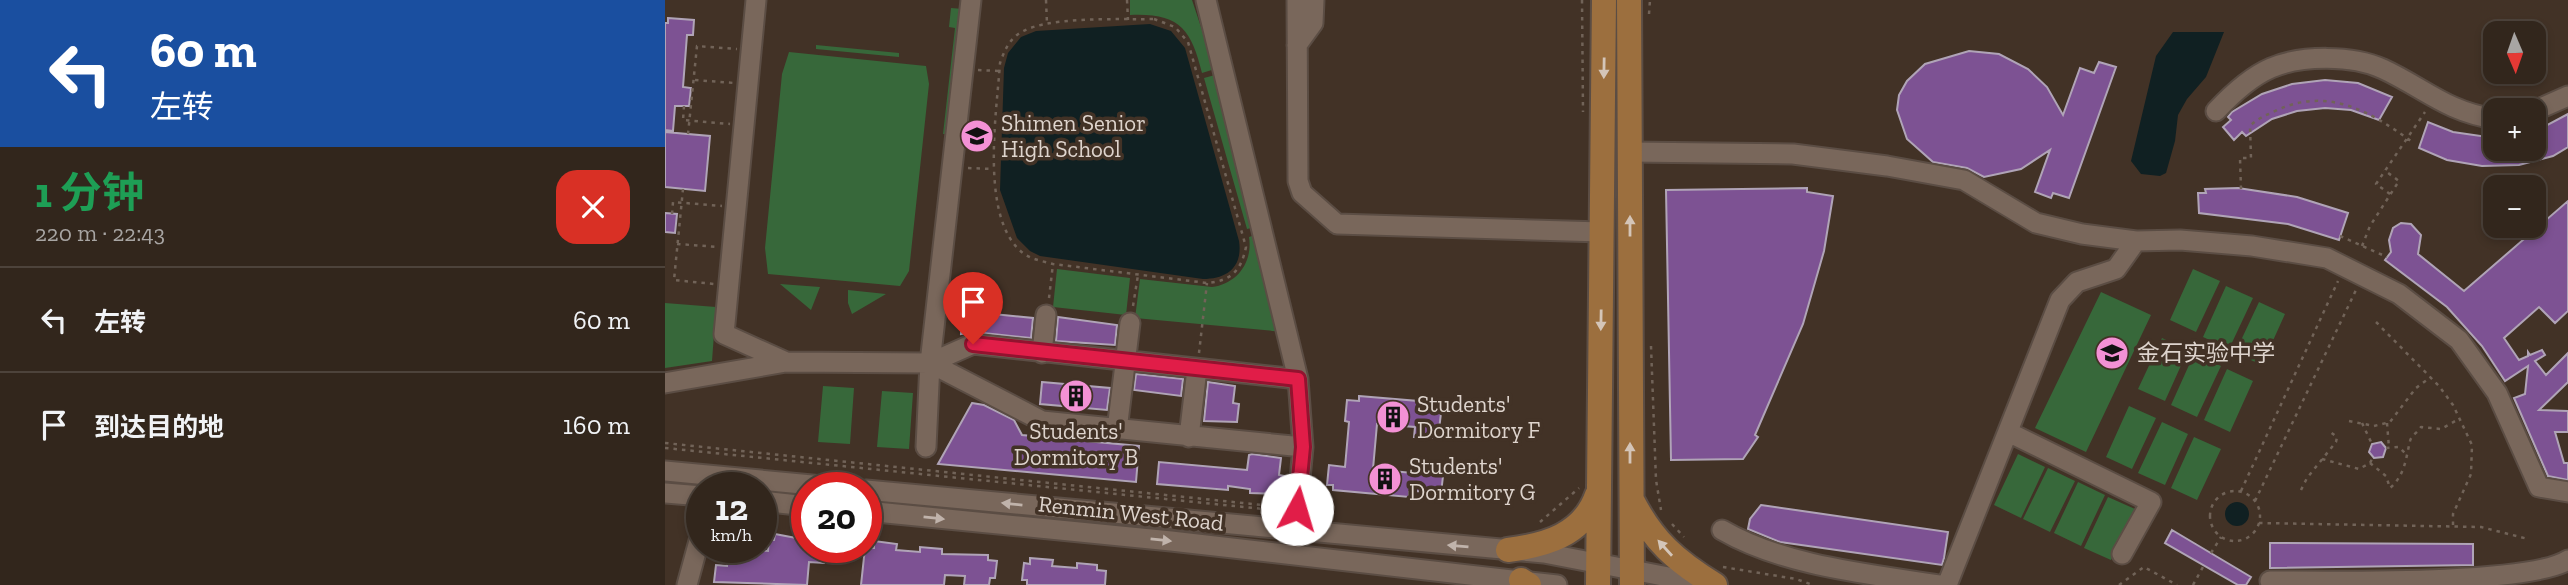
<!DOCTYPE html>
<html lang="zh">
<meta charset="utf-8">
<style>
:root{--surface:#32261c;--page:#3a2e25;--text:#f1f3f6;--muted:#a8a5a3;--line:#4d433b}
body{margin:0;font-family:"Zilla Slab","Noto Sans SC",serif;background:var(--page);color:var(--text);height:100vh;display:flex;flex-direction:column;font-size:26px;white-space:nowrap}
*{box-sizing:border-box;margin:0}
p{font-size:23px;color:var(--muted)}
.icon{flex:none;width:38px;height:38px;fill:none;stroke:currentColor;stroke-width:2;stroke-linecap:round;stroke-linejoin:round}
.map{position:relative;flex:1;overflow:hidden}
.panel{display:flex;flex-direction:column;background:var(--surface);width:665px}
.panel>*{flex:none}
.hud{background:#1a4fa0;color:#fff;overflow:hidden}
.needle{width:46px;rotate:178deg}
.fabs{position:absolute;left:1818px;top:21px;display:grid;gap:14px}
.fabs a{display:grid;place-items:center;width:63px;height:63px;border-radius:14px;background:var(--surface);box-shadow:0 4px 10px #0003,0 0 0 2px var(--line);font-size:35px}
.speed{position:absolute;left:21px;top:472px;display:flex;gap:14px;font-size:35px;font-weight:700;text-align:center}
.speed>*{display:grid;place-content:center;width:91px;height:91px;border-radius:50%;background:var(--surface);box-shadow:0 4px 10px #0003,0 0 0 2px var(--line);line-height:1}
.speed small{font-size:18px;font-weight:400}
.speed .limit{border:10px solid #d22;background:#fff;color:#111}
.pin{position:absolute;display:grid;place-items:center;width:60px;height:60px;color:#fff;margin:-72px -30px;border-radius:50% 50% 50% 0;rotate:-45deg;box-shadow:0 0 7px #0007}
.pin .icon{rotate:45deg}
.me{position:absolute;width:77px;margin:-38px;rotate:6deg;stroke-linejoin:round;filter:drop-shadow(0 0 5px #0008)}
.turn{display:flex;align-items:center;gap:24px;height:147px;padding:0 35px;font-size:32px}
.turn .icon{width:91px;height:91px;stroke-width:2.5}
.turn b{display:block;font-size:49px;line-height:60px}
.round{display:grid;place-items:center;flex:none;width:74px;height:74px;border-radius:21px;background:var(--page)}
.head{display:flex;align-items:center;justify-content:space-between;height:119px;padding:0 35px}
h1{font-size:42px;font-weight:700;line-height:52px;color:#1e9e55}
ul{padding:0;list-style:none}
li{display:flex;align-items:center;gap:21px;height:105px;padding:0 35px;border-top:2px solid var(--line)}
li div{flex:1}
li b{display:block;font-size:26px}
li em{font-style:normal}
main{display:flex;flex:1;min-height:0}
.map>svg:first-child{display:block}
</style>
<main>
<section class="panel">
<div class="hud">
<div class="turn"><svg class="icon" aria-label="left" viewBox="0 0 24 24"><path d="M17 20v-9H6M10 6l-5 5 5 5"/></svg><div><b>60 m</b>左转</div></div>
</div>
<div class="head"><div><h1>1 分钟</h1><p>220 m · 22:43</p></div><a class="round" style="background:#d93025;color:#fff"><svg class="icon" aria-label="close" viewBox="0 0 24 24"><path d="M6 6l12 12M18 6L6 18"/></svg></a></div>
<ul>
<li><svg class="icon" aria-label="left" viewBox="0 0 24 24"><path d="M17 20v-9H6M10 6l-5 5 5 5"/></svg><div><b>左转</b></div><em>60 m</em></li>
<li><svg class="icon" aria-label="arrive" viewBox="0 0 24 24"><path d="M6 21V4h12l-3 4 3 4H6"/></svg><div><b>到达目的地</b></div><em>160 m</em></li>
</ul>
</section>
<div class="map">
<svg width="1903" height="585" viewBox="0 0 1903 585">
<rect width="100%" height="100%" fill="#423226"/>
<path fill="#37683a" d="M465,0H527L550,69L537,73C526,28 514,13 465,15Z
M286,8L298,9L281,134H278L290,28L284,27Z
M151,45L234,53V57L151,49Z
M124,52L261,66L264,84L244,271L235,286L103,274L100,248L117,74Z
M550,75L590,227L582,229L539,78Z
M593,234L619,332L470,318L475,279L547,287C572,284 588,262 584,237Z
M392,269L465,278L461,315L388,307Z
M1528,269L1555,281L1531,332L1505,320Z
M115,284L155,287L146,310Z
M1561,286L1588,298L1564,349L1538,337Z
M183,290L221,294L187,314L183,303Z
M1436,292L1486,315L1421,452L1370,428Z
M1594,302L1620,314L1597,365L1570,353Z
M0,303L51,307L47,361L0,368Z
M1497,338L1523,350L1500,401L1473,389Z
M1529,354L1556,366L1532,417L1506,405Z
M1562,369L1588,381L1565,432L1539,420Z
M158,386L189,388L185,444L153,442Z
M217,391L248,393L244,449L212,447Z
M1464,406L1491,418L1467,469L1441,457Z
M1497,422L1523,434L1500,485L1473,473Z
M1529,437L1556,449L1532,500L1506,488Z
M1353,454L1380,467L1356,518L1329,505Z
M1383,468L1410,481L1385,532L1358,519Z
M1413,482L1440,495L1416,546L1389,533Z
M1443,497L1470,509L1446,560L1419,548Z"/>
<path fill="#102022" d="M485,24L506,31L520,48L574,241C578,267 562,279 538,279L375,256L365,251L352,238L335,190L339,68L343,53L356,37L371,31Z
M1508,32H1559L1541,77L1522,99L1513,115L1510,141L1501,173L1495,176L1476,174L1466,161L1491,56Z
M1560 514a12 12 0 1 1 24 0a12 12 0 1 1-24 0Z"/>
<path fill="#7d5293" stroke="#b0a4b7" stroke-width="2" d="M3,18L29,20L28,35H22L18,87L26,88L24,106H10L8,131L0,130V23H3Z
M1304,51L1334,54L1363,69L1382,87L1398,115L1415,68L1429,73L1434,62L1451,67L1404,198L1388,193L1386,198L1370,192L1385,150L1356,169L1319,177L1302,168L1268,162L1242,139L1232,110L1234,95L1242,81L1260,64Z
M1660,80L1693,83L1727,97L1714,120L1686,110L1660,108L1632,111L1607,119L1581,136L1577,132L1569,140L1558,127L1566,120L1563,117L1567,112L1597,94L1627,84Z
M1903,114V147L1888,156L1854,165L1817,166L1782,160L1754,148L1763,122L1788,132L1830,138V149H1869V132Z
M0,132L45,136L40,191L0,187Z
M1142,188V192L1168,196L1159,251L1138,324L1090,435L1093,437L1078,459L1006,460L1001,190Z
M1573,188L1632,197L1683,213L1674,240L1623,224L1534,213L1533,193H1541L1540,189Z
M1903,201V311L1890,323L1874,307L1839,338L1854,360L1863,356V352L1865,355L1877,350L1880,355L1870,361L1881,375L1903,353V382L1874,410L1903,411V432H1890L1899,463H1903V480L1883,476L1849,398L1860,394L1863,366L1840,381L1817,346L1782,307L1720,260L1726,252L1724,240L1728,228L1736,223L1746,224L1756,235L1753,254L1799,291Z
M0,213L12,214L10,233L0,232Z
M298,311L368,318L366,338L309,332L296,334Z
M393,317L452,325L450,345L391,341Z
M471,374L518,379L516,396L469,390Z
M377,382L445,388L442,410L375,404Z
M543,382L570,386L568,403L574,404L572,422L539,421Z
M694,396L753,401V407L761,408L760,411L776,413L773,438L749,437L750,427L712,424L708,469L747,473L748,465L779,468L776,493L753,491L744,492V497L668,490V485H662L664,465L680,467L684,422L680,421L682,400L694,401Z
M307,403L319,405L349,420L357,435L474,446L471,482L273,464Z
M1716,442L1721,448L1718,457L1709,458L1704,452L1707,444Z
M587,454L616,458L614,475L620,476L618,494L585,493V489L563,486V490L492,484L494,462L582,470L584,455Z
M1096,505L1283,532L1279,558L1277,565L1115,542L1083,529L1085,519Z
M1507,530L1586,577L1581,585H1573L1500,543Z
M110,534L142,540V548H160L159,563L144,562L142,585L49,582L51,565L62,566V561L79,562L80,549L103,551L104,540H109Z
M209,541L232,544L231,550L255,552V547L277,549V554L323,555V560L332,561L330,578H325L324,585H299L300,576L280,575L279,585H196L200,548H209Z
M1605,543L1808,544V565L1605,568Z
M365,558L388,560L387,566L412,568V563L432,565V570L441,571L440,585H362V580H357L359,563L365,564Z"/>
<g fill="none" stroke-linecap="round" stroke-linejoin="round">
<defs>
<path id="minor" d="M91,0L59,334L121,362
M541,0L633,379L638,447L630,532
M632,0L633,181L637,193L672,224L937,232
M632,45L648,23L649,0
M1551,111C1566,95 1585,77 1606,68C1636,55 1688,55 1718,69C1759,88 1782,112 1830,119
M1869,111L1903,96
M965,152L1128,154L1222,166L1299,180L1371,223L1417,234L1471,241L1515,240L1587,246L1662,258L1734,294L1794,340L1832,393L1874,487L1903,492
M377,353L381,315
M265,363L308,344L633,379
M0,383L121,362L265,363L377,421L638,447
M452,430L465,323
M1343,432L1486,502L1457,554
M524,437L532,369
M261,447L265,363L306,0
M0,471L179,488
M201,490L879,553L1045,585
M0,493L37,496
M96,501L142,506
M201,511L506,541L892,585
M1057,530C1119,566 1204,574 1274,585
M1605,581C1664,581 1863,585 1903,560
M22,585L37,530
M1282,585L1395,300L1412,282L1451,269L1471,241"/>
<path id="major" d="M964,0L967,585
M967,500C988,541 1011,561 1050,585
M843,550C881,545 918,535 932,495
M856,580L864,585
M933,585L939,0"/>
</defs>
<use href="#minor" stroke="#5b4d44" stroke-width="23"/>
<use href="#major" stroke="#5b4d44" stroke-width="28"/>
<path stroke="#716358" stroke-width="2.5" stroke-dasharray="3.5 5" stroke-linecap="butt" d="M381,0L382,24
M462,0L463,20
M917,0L918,112
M984,14L985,0
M489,19L510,27L523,42L581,247C576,271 566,281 542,283L388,264C378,261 367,260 358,253C314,219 332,111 335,63C339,52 343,42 352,35C377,15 456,20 489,19Z
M313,70L334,71
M30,80L69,83
M19,106L18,120L65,124
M23,134L32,46L72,49
M303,168L328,169
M18,189L9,280L49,284
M1576,189L1575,158H1586L1585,126C1593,118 1602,115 1612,110C1664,87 1704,111 1746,141
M1725,194L1711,184L1760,112
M7,214L8,202L57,206
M1675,236L1722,257
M12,244L53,247
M1697,246L1705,226L1734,181L1719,170
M384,298L388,264
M468,306L473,275
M1711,322L1774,386L1788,405L1807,445L1806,474L1788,514V526
M986,346L991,480L996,510
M534,353L542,283
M1684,421L1709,426L1725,422L1751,388L1766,377
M1697,423L1707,444
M1722,423L1724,448
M0,443L616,507
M0,448L618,511
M1721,448L1734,447L1742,455
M1657,459L1694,469L1705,463L1708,457
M1705,463L1721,476L1725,488C1740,475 1741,458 1745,441C1746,436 1753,432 1756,427L1776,429L1794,419
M1636,490L1642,478L1671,442L1672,437L1664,431
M1545 516a25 25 0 1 1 50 0a25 25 0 1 1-50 0Z
M1576,491L1673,281
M1590,501L1691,290
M875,522L914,488
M1594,523L1816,527L1863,539
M1007,524L1019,537
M1546,553L1556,537
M1058,567L1131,579L1148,585
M1454,585L1479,567L1512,585
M1528,585L1539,565"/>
<use href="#minor" stroke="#79675b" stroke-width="19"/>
<use href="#major" stroke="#9c6f3e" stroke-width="24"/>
</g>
<defs><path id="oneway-solid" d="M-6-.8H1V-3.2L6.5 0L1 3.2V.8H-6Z" transform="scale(1.75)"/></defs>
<g fill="#d4c5b8">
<use href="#oneway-solid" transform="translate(939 68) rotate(91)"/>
<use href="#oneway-solid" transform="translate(965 226) rotate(-90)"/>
<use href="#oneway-solid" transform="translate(936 320) rotate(91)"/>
<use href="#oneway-solid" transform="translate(965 453) rotate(-90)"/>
<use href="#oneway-solid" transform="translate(1000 548) rotate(-132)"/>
</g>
<g fill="#c0b3ab">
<use href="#oneway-solid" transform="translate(347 504) rotate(-174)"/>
<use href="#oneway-solid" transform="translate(269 518) rotate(6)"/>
<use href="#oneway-solid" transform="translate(496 540) rotate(6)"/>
<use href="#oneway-solid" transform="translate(793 546) rotate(-175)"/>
</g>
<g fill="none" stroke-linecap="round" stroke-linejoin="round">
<defs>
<path id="route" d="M308,344L633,379L638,447L632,509"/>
</defs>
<use href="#route" stroke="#92132f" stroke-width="18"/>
<use href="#route" stroke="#e11d48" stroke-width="12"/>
</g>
<defs>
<symbol id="school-disc" viewBox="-11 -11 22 22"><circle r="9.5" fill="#f391d5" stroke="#423226"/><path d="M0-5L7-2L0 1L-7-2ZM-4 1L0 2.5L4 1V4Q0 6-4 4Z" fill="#111"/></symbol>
<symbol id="building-disc" viewBox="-11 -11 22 22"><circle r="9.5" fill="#f391d5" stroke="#423226"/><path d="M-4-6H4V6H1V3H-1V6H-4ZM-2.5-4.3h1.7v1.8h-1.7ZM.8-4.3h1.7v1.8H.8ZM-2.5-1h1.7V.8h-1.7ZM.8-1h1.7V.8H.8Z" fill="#111"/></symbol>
</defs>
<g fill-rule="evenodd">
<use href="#school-disc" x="293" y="117" width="38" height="38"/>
<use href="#school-disc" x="1428" y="334" width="38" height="38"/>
<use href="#building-disc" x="392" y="377" width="38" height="38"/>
<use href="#building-disc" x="709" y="398" width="38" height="38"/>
<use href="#building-disc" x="701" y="460" width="38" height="38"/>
</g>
<g text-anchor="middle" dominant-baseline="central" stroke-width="7" stroke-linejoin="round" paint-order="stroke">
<g font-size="23" fill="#ded4cd" stroke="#423226" text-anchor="start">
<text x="336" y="123">Shimen Senior<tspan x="336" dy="26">High School</tspan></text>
<text x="1472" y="353">金石实验中学</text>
<text x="752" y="404">Students'<tspan x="752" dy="26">Dormitory F</tspan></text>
<text x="411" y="431" text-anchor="middle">Students'<tspan x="411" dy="26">Dormitory B</tspan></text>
<text x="744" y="466">Students'<tspan x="744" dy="26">Dormitory G</tspan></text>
</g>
<g font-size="23" fill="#ded4cd" stroke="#423226">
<text transform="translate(466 513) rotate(6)">Renmin West Road</text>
</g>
</g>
</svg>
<div class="fabs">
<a><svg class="needle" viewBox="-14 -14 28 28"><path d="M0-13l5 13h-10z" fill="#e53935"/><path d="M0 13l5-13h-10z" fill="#a8a5a3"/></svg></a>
<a>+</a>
<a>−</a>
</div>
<div class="speed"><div>12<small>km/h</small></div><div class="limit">20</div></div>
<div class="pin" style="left:308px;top:344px;background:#d93025"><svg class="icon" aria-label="arrive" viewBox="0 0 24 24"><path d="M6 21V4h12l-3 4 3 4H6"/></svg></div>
<svg class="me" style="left:632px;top:509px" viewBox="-20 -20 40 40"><circle r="19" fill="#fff"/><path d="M0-13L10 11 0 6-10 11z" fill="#e11d48"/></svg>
</div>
</main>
